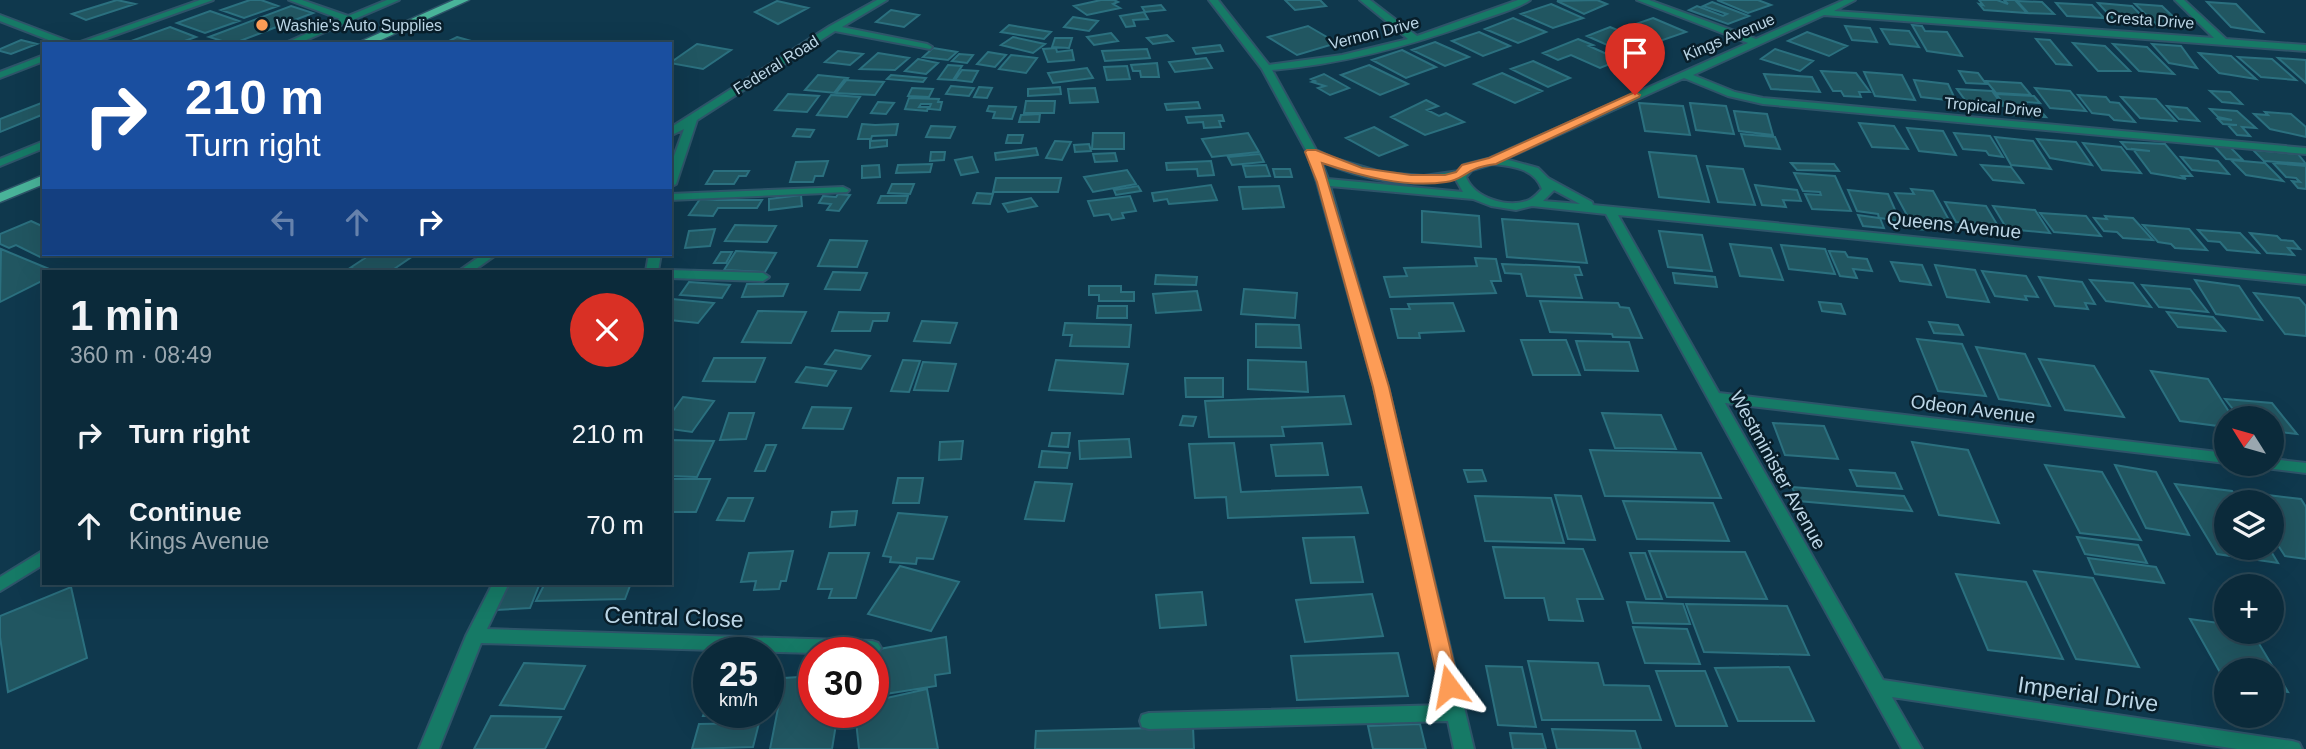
<!DOCTYPE html>
<meta charset="utf-8">
<style>
:root{--surface:#0b2a3a;--page:#143242;--text:#f1f3f6;--muted:#9aa7af;--line:#2b4654}
body{margin:0;font-family:Helvetica,sans-serif;background:var(--page);color:var(--text);height:100vh;display:flex;flex-direction:column;font-size:26px;white-space:nowrap}
*{box-sizing:border-box;margin:0}
p{font-size:23px;color:var(--muted)}
.icon{flex:none;width:38px;height:38px;fill:none;stroke:currentColor;stroke-width:2;stroke-linecap:round;stroke-linejoin:round}
.map{position:relative;flex:1;overflow:hidden}
.side{position:absolute;left:42px;top:270px;width:630px;height:315px;display:flex;flex-direction:column;background:var(--surface);border-radius:0px;box-shadow:0 7px 28px #0002,0 0 0 2px var(--line)}
.side>*{flex:none}
.guide{position:absolute;left:42px;top:42px;width:630px;height:214px;border-radius:0px;box-shadow:0 7px 28px #0002,0 0 0 2px var(--line);background:#1a4fa0;color:#fff;overflow:hidden}
.needle{width:46px;rotate:307deg}
.fabs{position:absolute;left:2214px;top:406px;display:grid;gap:14px}
.fabs a{display:grid;place-items:center;width:70px;height:70px;border-radius:50%;background:var(--surface);box-shadow:0 7px 28px #0002,0 0 0 2px var(--line);font-size:35px}
.speed{position:absolute;left:693px;top:637px;display:flex;gap:14px;font-size:35px;font-weight:700;text-align:center}
.speed>*{display:grid;place-content:center;width:91px;height:91px;border-radius:50%;background:var(--surface);box-shadow:0 7px 28px #0002,0 0 0 2px var(--line);line-height:1}
.speed small{font-size:18px;font-weight:400}
.speed .limit{border:10px solid #d22;background:#fff;color:#111}
.pin{position:absolute;display:grid;place-items:center;width:60px;height:60px;color:#fff;margin:-72px -30px;border-radius:50% 50% 50% 0;rotate:-45deg;box-shadow:0 0 7px #0007}
.pin .icon{rotate:45deg}
.me{position:absolute;width:77px;margin:-38px;rotate:347deg;stroke-linejoin:round;filter:drop-shadow(0 0 5px #0008)}
.turn{display:flex;align-items:center;gap:24px;height:147px;padding:0 28px;font-size:32px}
.turn .icon{width:91px;height:91px;stroke-width:2.5}
.turn b{display:block;font-size:49px;line-height:60px}
.lanes{display:flex;align-items:center;height:66px;padding:0 28px;background:#0003;justify-content:center;gap:35px;direction:ltr}
.lanes .off{opacity:.35}
.round{display:grid;place-items:center;flex:none;width:74px;height:74px;border-radius:37px;background:var(--page)}
.headline{display:flex;align-items:center;justify-content:space-between;height:119px;padding:0 28px}
h1{font-size:42px;font-weight:800;line-height:52px}
ul{padding:0;list-style:none}
li{display:flex;align-items:center;gap:21px;height:91px;padding:0 28px}
li div{flex:1}
li b{display:block;font-size:26px}
li em{font-style:normal}
.map>svg:first-child{display:block}
</style>
<div class="map">
<svg width="2306" height="749" viewBox="0 0 2306 749">
<rect width="100%" height="100%" fill="#0f384d"/>
<path fill="#215661" stroke="#2b707f" stroke-width="2" d="M117,0L135,4L86,20L72,14Z
M250,0H261L278,6L244,18L221,10Z
M1101,0H1114L1118,2L1113,4L1120,8L1087,15L1074,6Z
M1285,0H1320L1326,6L1295,10Z
M1597,0L1607,4L1584,14L1557,1Z
M1717,0H1758L1771,5L1748,13Z
M1979,0H1997L2008,4L2004,0H2015L2027,13L1984,10L1979,4L1983,5Z
M777,1L808,8L778,24L755,12Z
M2017,1L2042,2L2054,14L2028,13Z
M1712,2L1749,16L1728,24L1689,10L1697,6L1723,16L1727,14L1703,6Z
M2207,2L2236,4L2263,32L2231,27Z
M2056,3L2092,5L2104,18L2067,16Z
M2098,3L2132,6L2148,22L2114,20Z
M1551,4L1583,18L1553,28L1521,14Z
M2135,4L2162,6L2185,28L2157,25Z
M1161,5L1165,10L1145,12L1142,7Z
M291,6L313,13L232,44L209,37Z
M891,10L919,15L904,27L876,22Z
M210,11L239,21L205,33L177,23Z
M1144,12L1148,19L1133,20L1135,26L1126,27L1120,16Z
M1073,17L1098,21L1089,31L1064,27Z
M1513,18L1546,32L1518,43L1485,29Z
M1653,18L1686,32L1660,41L1627,27Z
M1009,25L1051,32L1044,39L1001,32Z
M1912,25L1922,26L1925,31L1947,32L1962,56L1927,51Z
M1308,26L1337,43L1297,55L1268,37Z
M1845,26L1870,28L1877,42L1852,40Z
M170,27L196,37L176,44H145L134,40Z
M1610,27L1649,43L1625,53L1587,36Z
M1881,29L1909,31L1919,47L1890,44Z
M1479,32L1510,46L1483,56L1452,41Z
M1807,32L1847,46L1829,56L1788,41Z
M1111,33L1118,41L1094,45L1087,37Z
M1167,35L1173,41L1153,44L1147,38Z
M457,37L482,44H443Z
M1013,37L1045,44L1033,53L1001,45Z
M1055,38H1072L1069,48L1052,47Z
M1578,39L1593,45L1589,46L1620,60L1600,68L1571,55L1558,60L1543,53Z
M2036,39L2050,40L2071,65L2056,64Z
M21,40L37,44L11,54L0,51V49Z
M1435,42L1469,57L1445,66L1412,50Z
M2073,43L2105,46L2130,71H2098Z
M697,44L731,50L703,69L670,63Z
M2113,44L2147,47L2174,74L2139,71Z
M2152,44L2181,46L2197,68L2169,63Z
M1220,45L1223,51L1196,54L1193,48Z
M933,48L957,52L948,60L923,57Z
M1056,48L1057,52L1072,50L1074,60L1048,62L1043,49Z
M1147,49L1150,58L1105,61L1102,51Z
M1775,49L1813,61L1800,71L1761,59Z
M1402,50L1436,67L1406,78L1372,60Z
M838,51L863,54L850,65L825,62Z
M988,52L1006,55L995,67L977,64Z
M878,53L909,58L895,70L860,69Z
M2199,53L2231,56L2256,79L2219,73Z
M959,54L973,55L967,63L952,61Z
M1011,55L1037,58L1026,73L999,69Z
M2238,57L2272,59L2296,80L2261,77Z
M1206,58L1212,68L1175,72L1169,62Z
M2278,58L2306,60V83L2305,82Z
M918,59L938,63L926,74L905,71Z
M1533,61L1570,78L1548,87L1511,69Z
M1157,63L1159,77H1141L1140,71H1133L1131,65Z
M948,65L962,66L953,80L938,79Z
M1369,65L1408,84L1380,95L1341,75Z
M1127,66L1130,79L1107,80L1104,67Z
M1087,68L1093,78L1053,83L1048,73Z
M962,70L978,71L972,82L955,80Z
M1821,71L1856,73L1870,92H1859L1861,97L1844,96L1841,91H1833Z
M1959,71L1978,73L1986,84L1966,83Z
M1864,72L1902,75L1915,100L1875,96Z
M1502,73L1542,91L1515,103L1474,84Z
M1324,74L1349,88L1330,95L1318,88L1325,86L1312,82L1315,81L1311,79Z
M1764,74L1812,77L1820,92L1771,89Z
M818,75L848,78L836,93L805,90Z
M891,75L926,78L923,82L887,79Z
M844,80L884,82L875,95L834,93Z
M1914,80L1948,84L1956,101L1921,97Z
M1986,81L2021,83L2031,95L1996,93Z
M951,86L974,88L969,96L946,94Z
M979,87L992,88L987,98L974,97Z
M1060,87L1061,94L1028,96V89Z
M912,88L933,89L929,97L908,96Z
M1095,88L1098,102L1070,103L1068,89Z
M2035,88L2070,91L2086,111L2050,108Z
M1957,89L1992,91L2003,106L1968,104Z
M2210,91L2230,92L2242,104L2222,102Z
M788,94L819,96L807,112L775,110Z
M1996,94L2034,96L2040,103L2025,102L2027,106L2004,104Z
M831,95L860,97L847,117L817,115Z
M2078,95L2106,97L2110,102L2119,103L2135,122L2114,120L2109,115L2092,113Z
M2121,97L2156,99L2176,121L2140,118Z
M909,98L939,99L938,102H942L940,110L929,109L931,104H921L919,107H928L927,111L905,109Z
M1426,100L1438,106L1427,110L1439,116L1446,113L1464,122L1425,135L1391,117Z
M1026,101H1055L1054,113H1024Z
M44,102V114L0,132V119Z
M878,102L894,103L886,114L871,113Z
M1198,102L1200,108L1167,110L1165,104Z
M1639,103L1683,106L1690,135L1645,131Z
M1690,103L1726,106L1734,134L1696,130Z
M2005,105L2038,108L2046,117L2012,115Z
M989,106L1016,107L1012,119L993,118L995,112L987,111Z
M2167,106L2187,108L2199,121L2179,119Z
M2210,109L2237,111L2256,128L2242,127L2250,136L2237,135L2228,125H2237L2223,124L2218,119L2232,120L2218,117Z
M1734,111L1767,114L1773,135L1739,131Z
M2265,112L2291,114L2306,127V137L2270,129L2254,114L2268,115Z
M1040,114L1039,122H1019L1021,115Z
M1222,115L1224,121H1219L1221,127L1204,128L1203,122L1188,123L1186,117Z
M1859,123L1894,126L1908,149L1872,147Z
M862,124L875,125L898,124L896,135L872,136L871,139H858Z
M931,126L955,127L950,138L926,137Z
M1374,127L1407,145L1379,156L1346,138Z
M1907,128L1943,131L1956,155L1919,151Z
M797,129L814,130L810,137L793,136Z
M1093,133H1124V149H1092Z
M1248,133L1259,152L1212,157L1202,139Z
M1954,133L1990,136L2003,157L1989,155L1986,151L1963,149Z
M1741,134L1775,137L1780,149L1745,146Z
M1008,135H1023L1021,143H1006Z
M1995,137L2033,141L2051,169L2011,165Z
M2037,139L2076,142L2092,165L2050,158Z
M887,140V146L870,148V141Z
M1055,141L1071,142L1062,160L1046,158Z
M2121,142L2165,144L2192,176H2182L2186,179L2151,173L2133,149L2150,151L2127,149Z
M2083,143L2121,147L2141,173L2102,170Z
M1089,144L1091,151L1075,152L1074,145Z
M2214,146L2230,147L2243,160L2226,159Z
M1036,148L1038,155L996,160L995,153Z
M2253,150L2298,154L2306,164L2264,161Z
M931,152H945L944,160L930,161Z
M1649,152L1696,156L1709,202L1659,197Z
M1115,153L1117,161L1095,162L1093,154Z
M1260,154L1264,162L1232,165L1228,157Z
M972,157L978,172L961,175L955,160Z
M2181,157L2218,161L2229,174L2192,170Z
M2231,160L2265,163L2283,181L2246,175Z
M828,161L823,176H815L813,182H790L796,162Z
M1211,161L1214,175L1198,176L1197,169L1167,170L1166,163Z
M1791,163L1834,164L1839,171L1797,170Z
M2273,163L2306,166V189L2298,188L2292,181L2300,182L2296,178L2286,177Z
M932,164L930,172L896,173L898,165Z
M879,165L880,177L862,178V166Z
M1266,165L1270,176L1246,177L1243,166Z
M1981,165L2011,167L2023,183L1993,180Z
M1707,166L1743,169L1755,205L1718,202Z
M1273,169H1290L1292,177H1275Z
M1127,170L1136,184L1093,192L1084,177Z
M714,171H749L746,176H739L734,184H706Z
M1794,173L1835,176L1851,211L1812,209L1805,194L1821,195L1820,192L1803,191Z
M996,178H1061L1058,192H993Z
M892,184H914L910,194L888,193Z
M1211,185L1217,200L1169,204L1167,199L1154,201L1152,193Z
M1755,185L1797,190L1801,201L1783,200L1786,207L1762,205Z
M1138,186L1141,191L1116,195L1114,190Z
M1279,186L1284,207L1243,209L1239,187Z
M1911,189L1933,191L1949,220L1908,217L1895,193L1914,194Z
M1848,190L1888,194L1900,221L1880,218L1884,228L1863,226L1858,215L1879,218L1878,214L1857,211Z
M977,193L993,194L990,204L973,203Z
M838,194L850,195L839,211L827,210L831,204L819,203L823,196L836,197Z
M801,195L802,206L769,210V199Z
M881,196H908L906,203H878Z
M1130,196L1136,211L1122,213L1124,218L1112,220L1109,214L1094,216L1088,201Z
M1031,198L1037,206L1008,212L1003,204Z
M700,199L717,200H762L757,208H718L713,216L689,215Z
M1945,202L1986,206L1998,226L1956,222Z
M1993,206L2035,210L2050,233L2007,229Z
M1422,211L1479,216L1481,247L1422,242Z
M2040,213L2086,216L2101,236L2054,232Z
M2105,216L2133,218L2153,240L2123,238L2117,232L2104,231L2094,218L2107,219Z
M1910,218L1925,220L1929,230L1915,229Z
M1502,219L1578,224L1587,263L1507,257Z
M31,221L44,227V254H47L40,257L16,245L9,248L0,244V234Z
M735,225L776,226L767,242L725,241Z
M2143,225L2189,229L2207,250L2175,248L2171,244L2158,242Z
M715,229L710,246L685,248L689,231Z
M2198,230L2240,233L2259,253L2227,250L2220,242L2208,241Z
M1659,231L1702,235L1712,271L1668,267Z
M2250,233L2277,236L2281,240L2293,241L2300,249L2288,248L2294,255L2267,253Z
M830,240L867,241L857,267L818,266Z
M1730,244L1771,248L1783,280L1740,276Z
M1781,245L1825,249L1835,274L1789,269Z
M1,249L54,271H44V280L0,302Z
M736,251L776,253L765,272L724,270Z
M1829,251L1845,252L1848,257L1867,259L1872,271L1853,269L1857,278L1840,276Z
M721,252H732L726,263H714Z
M359,254H416L391,271H364L350,268L365,258L357,256Z
M1475,258L1496,259L1501,281H1491L1496,293L1390,297L1384,277L1407,276L1404,268L1477,266Z
M1891,262L1922,265L1931,285L1900,281Z
M1502,264L1579,267L1582,275H1575L1582,298L1527,296L1521,274L1505,273Z
M1935,265L1975,270L1989,302L1947,297Z
M1982,271L2026,276L2038,297L2025,296L2027,300L1995,296Z
M833,272L867,273L860,290L825,289Z
M1673,273L1715,277L1717,287L1675,283Z
M1156,275L1197,277L1196,285L1155,284Z
M2039,277L2082,282L2095,304L2085,303L2088,309L2055,306Z
M2090,280L2133,283L2151,307L2106,301Z
M2195,280L2239,286L2262,320L2216,314Z
M689,282L730,285L722,298L680,295Z
M747,284H788L783,296L742,297Z
M2142,285L2190,289L2208,312L2159,307Z
M1089,286H1121V292H1134V301H1099V295H1089Z
M1244,289L1297,293L1295,318L1241,314Z
M1197,291L1201,310L1156,313L1153,294Z
M2254,293L2299,298L2306,306V336L2285,334Z
M672,299L714,303L698,323L670,320Z
M1540,301L1618,303L1620,307L1629,308L1642,338L1613,337L1612,334L1550,332Z
M1819,302L1841,304L1845,314L1822,311Z
M1453,303L1464,331L1419,333L1420,338H1398L1391,309H1410L1408,304Z
M1098,306H1127V318H1097Z
M758,311L806,312L791,343L742,342Z
M839,312L874,313H889L887,321H873L870,331H832Z
M2167,312L2213,317L2225,331L2178,327Z
M922,321L957,323L950,343L914,341Z
M1929,322L1958,325L1963,335L1934,333Z
M1065,323L1131,325L1129,347L1070,346L1072,335H1063Z
M1256,324L1299,325L1301,348L1256,347Z
M1917,339L1962,344L1986,396L1938,391Z
M1521,340H1566L1580,375H1533Z
M1576,341L1629,342L1638,371L1585,370Z
M1976,347L2025,354L2050,406L1999,399Z
M835,350L870,356L861,369L825,364Z
M714,358H765L755,382L703,381Z
M2039,359L2094,366L2124,417L2065,410Z
M903,360L920,361L909,392L891,391Z
M1056,360L1128,364L1123,394L1049,390Z
M1248,360L1306,362L1308,392L1248,389Z
M923,362L956,364L948,391L914,390Z
M806,367L836,371L827,386L796,382Z
M2151,371L2208,379L2233,418H2226V427L2180,421Z
M1185,378H1223V397H1186Z
M1344,396L1351,424L1282,427L1284,436L1209,437L1205,401Z
M683,397L714,401L692,432L670,429V415Z
M2225,399L2272,403L2297,434L2272,431V418H2240Z
M812,407L851,408L843,429L803,428Z
M729,413H754L746,439L720,440Z
M1602,413L1661,415L1676,449L1615,448Z
M1183,416L1196,417L1193,426L1180,425Z
M1773,423L1824,426L1838,459L1785,455Z
M1052,433H1070L1068,447L1049,446Z
M1129,439L1131,457L1080,459L1079,441Z
M670,440L714,441L697,477L670,476Z
M963,441L961,459L939,460L940,442Z
M1912,442L1968,450L1999,523L1939,515Z
M1234,443L1241,492L1361,487L1368,513L1228,518L1226,497L1195,498L1189,444Z
M1322,443L1328,475L1276,476L1271,445Z
M766,445H776L765,471H755Z
M1590,450L1701,453L1721,498L1605,496Z
M1042,451L1070,453L1067,468L1039,467Z
M2045,465L2102,472L2141,540L2080,533Z
M2115,465L2156,472L2189,535L2146,528Z
M1464,470H1482L1486,481L1468,482Z
M1850,470L1895,473L1902,489L1857,486Z
M898,478H923L919,503H893Z
M670,479H710L696,512H670Z
M1035,482L1072,484L1064,521L1025,519Z
M2175,484L2232,491L2239,502H2226V548H2269L2278,563L2217,554Z
M1792,487L1904,496L1912,511L1798,501Z
M2243,492L2301,499L2306,507V559L2285,556L2272,536V502H2250Z
M1555,495L1581,496L1595,540L1568,539Z
M1475,496L1551,498L1564,543L1485,541Z
M728,498H753L744,521L717,520Z
M1623,501L1713,503L1729,541L1637,539Z
M857,511L855,525L830,527L832,512Z
M898,513L947,517L933,559L917,558L916,564L890,562L891,557L883,556Z
M1354,537L1363,582L1311,583L1303,538Z
M2077,537L2138,545L2147,563L2085,554Z
M1493,547L1583,549L1603,599H1577L1583,621L1549,620L1544,598H1505Z
M793,551L786,581H781L779,589L754,590L756,581L741,582L749,553Z
M1649,551L1745,552L1767,599L1667,597Z
M829,553H869L856,598H829L832,589H818Z
M1630,553H1645L1662,599H1646Z
M2088,558L2156,567L2164,583L2095,574Z
M900,566L959,582L931,631L868,614Z
M2034,571L2093,578L2139,667L2076,659Z
M1956,574L2026,582L2063,659L1988,650Z
M508,583H540L530,608L497,610Z
M545,583H631L625,599L536,601Z
M71,587L87,658L8,692L0,637V616Z
M1202,592L1206,625L1160,628L1156,595Z
M1372,594L1383,636L1305,642L1296,600Z
M1627,602L1683,604L1690,624L1633,623Z
M1686,604L1787,606L1809,655L1704,652Z
M2190,619L2226,624V632H2252L2288,692L2272,690V670H2226V683Z
M1633,627L1687,629L1700,664L1645,663Z
M946,637L950,673L935,675L936,686L873,696V653H857Z
M1398,653L1408,696L1297,700L1291,656Z
M1528,661L1598,663L1604,685L1649,686L1661,720H1542Z
M524,663L585,666L564,709L500,705Z
M1486,666L1522,667L1536,727L1498,725Z
M1789,667L1814,721H1738L1715,668Z
M1656,671H1705L1727,726H1676Z
M814,676V712H838L832,749H770L784,678Z
M927,689L938,749H859L855,712H873V701Z
M709,700V712H762L761,715L703,716Z
M491,716L561,717L545,749H474Z
M759,723L753,747L692,749L699,724Z
M1420,724L1426,749H1373L1368,726Z
M1193,727L1194,749H1035L1036,731Z
M1552,729L1635,731L1641,749H1557Z
M1510,733L1542,734L1546,749H1513Z"/>
<g fill="none" stroke-linecap="round" stroke-linejoin="round">
<defs>
<path id="minor" d="M200,0H213L90,44H75Z
M289,0H302L348,16L387,0H399L297,44H283L340,19Z
M877,0H887L842,27L927,44L932,47L930,49L835,31L697,120L676,184L670,187V167L684,129L670,136V128L830,26Z
M1209,0H1218L1269,65L1342,55L1408,39L1360,0H1370L1417,36L1518,0H1530C1517,9 1497,14 1481,20C1413,45 1345,64 1272,70L1316,150L1332,158L1384,173L1424,176L1459,171L1464,165L1488,159L1748,43L1637,0H1649L1756,39L1844,0H1855L1834,11L2214,38L2175,0H2184L2226,39L2306,45V51L1824,15L1693,75L1735,92L1763,98L2306,148V154L1763,104L1728,96L1684,78L1505,159L1538,168L1548,178L1592,202L1593,205L2306,276V284L1618,215L1719,393L2226,453V463L1725,403L1883,680L2292,741L2299,743L2302,749H2237L1892,697L1922,749H1902L1606,214L1532,206L1516,210L1491,206L1473,199L1330,186L1388,387L1474,749H1454L1448,721L1149,729L1142,727L1140,721L1142,715L1149,713L1445,705L1374,387L1317,182L1307,152L1262,69ZM1321,161C1362,180 1411,189 1455,178L1463,192L1328,179ZM1492,164C1512,166 1534,168 1542,189C1538,193 1534,198 1529,200C1508,209 1474,198 1466,177L1472,170ZM1554,190L1580,204L1543,201Z
M0,15L71,42L73,44H59L0,21Z
M44,55V61L0,78V72Z
M44,141V148L0,166V159Z
M843,187L849,190L847,192L670,200V194Z
M483,254H497L473,271H459Z
M649,254H661L658,271H646Z
M670,270L763,273L769,277L763,281L670,278V271H666Z
M2272,459L2306,463V473L2265,468L2263,464H2272Z
M44,550V564L0,591V577Z
M493,583H509L487,629L872,641L878,643L881,648L878,653L873,655V653H814L481,643L439,749H419L466,636Z"/>
<path id="primary" d="M454,0H469L372,44H355Z
M44,175V184L0,202V193Z"/>
</defs>
<use href="#minor" stroke="#2e5469" stroke-width="4"/>
<use href="#primary" stroke="#2e5469" stroke-width="3"/>
<use href="#minor" fill="#167a66" fill-rule="evenodd"/>
<use href="#primary" fill="#49b399" fill-rule="evenodd"/>
</g>
<path fill="#fd9c56" stroke="#a46538" stroke-width="2" d="M1635,92L1640,95L1639,97L1496,164C1489,165 1482,166 1475,169C1465,173 1459,181 1446,182C1405,188 1361,176 1322,163L1389,387L1459,686L1456,692L1449,695L1442,692L1439,686L1373,387L1317,182L1305,152L1307,150H1316L1362,168L1411,175H1445L1456,172L1462,165L1489,158Z"/>
<circle fill="#fd9c56" stroke="#081e2a" stroke-width="2.5" cx="262" cy="25" r="7"/>
<g text-anchor="middle" dominant-baseline="central" stroke-width="5" stroke-linejoin="round" paint-order="stroke">
<g font-size="16" fill="#bcd6e6" stroke="#081e2a">
<text transform="translate(2150 20) rotate(4)">Cresta Drive</text>
<text transform="translate(1374 33) rotate(-14)">Vernon Drive</text>
<text transform="translate(1729 37) rotate(-23)">Kings Avenue</text>
<text transform="translate(776 65) rotate(-32)">Federal Road</text>
<text transform="translate(1993 107) rotate(5)">Tropical Drive</text>
</g>
<g font-size="16" fill="#bcd6e6" stroke="#081e2a" text-anchor="start">
<text x="276" y="25">Washie's Auto Supplies</text>
</g>
<g font-size="19" fill="#bcd6e6" stroke="#081e2a">
<text transform="translate(1954 225) rotate(6)">Queens Avenue</text>
<text transform="translate(1973 409) rotate(7)">Odeon Avenue</text>
<text transform="translate(1778 470) rotate(61)">Westminister Avenue</text>
</g>
<g font-size="23" fill="#bcd6e6" stroke="#081e2a">
<text transform="translate(674 617) rotate(2)">Central Close</text>
<text transform="translate(2088 694) rotate(8)">Imperial Drive</text>
</g>
</g>
</svg>
<div class="fabs">
<a><svg class="needle" viewBox="-14 -14 28 28"><path d="M0-13l5 13h-10z" fill="#e53935"/><path d="M0 13l5-13h-10z" fill="#9aa7af"/></svg></a>
<a><svg class="icon" aria-label="layers" viewBox="0 0 24 24"><path d="M12 4l9 5-9 5-9-5zM3 14l9 5 9-5"/></svg></a>
<a>+</a>
<a>−</a>
</div>
<div class="speed"><div>25<small>km/h</small></div><div class="limit">30</div></div>
<div class="pin" style="left:1635px;top:95px;background:#d93025"><svg class="icon" aria-label="arrive" viewBox="0 0 24 24"><path d="M6 21V4h12l-3 4 3 4H6"/></svg></div>
<svg class="me" style="left:1449px;top:686px" viewBox="-20 -20 40 40"><path d="M0-17L14 15 0 8-14 15z" fill="#fd9c56" stroke="#fff" stroke-width="4"/></svg>
<div class="guide">
<div class="turn"><svg class="icon" aria-label="right" viewBox="0 0 24 24"><path d="M7 20v-9h11M14 6l5 5-5 5"/></svg><div><b>210 m</b>Turn right</div></div>
<div class="lanes"><svg class="icon off" aria-label="left" viewBox="0 0 24 24"><path d="M17 20v-9H6M10 6l-5 5 5 5"/></svg><svg class="icon off" aria-label="ahead" viewBox="0 0 24 24"><path d="M12 20V5M6 11l6-6 6 6"/></svg><svg class="icon" aria-label="right" viewBox="0 0 24 24"><path d="M7 20v-9h11M14 6l5 5-5 5"/></svg></div>
</div>
<section class="side">
<div class="headline"><div><h1>1 min</h1><p>360 m · 08:49</p></div><a class="round" style="background:#d93025;color:#fff"><svg class="icon" aria-label="close" viewBox="0 0 24 24"><path d="M6 6l12 12M18 6L6 18"/></svg></a></div>
<ul>
<li><svg class="icon" aria-label="right" viewBox="0 0 24 24"><path d="M7 20v-9h11M14 6l5 5-5 5"/></svg><div><b>Turn right</b></div><em>210 m</em></li>
<li><svg class="icon" aria-label="ahead" viewBox="0 0 24 24"><path d="M12 20V5M6 11l6-6 6 6"/></svg><div><b>Continue</b><p>Kings Avenue</p></div><em>70 m</em></li>
</ul>
</section>
</div>
